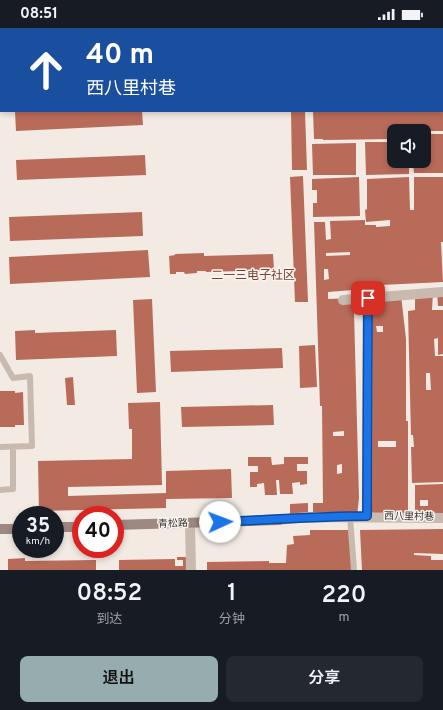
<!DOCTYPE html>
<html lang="zh">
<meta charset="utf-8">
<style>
:root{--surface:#171b24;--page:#242831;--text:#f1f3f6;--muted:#9ea1a6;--accent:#96acae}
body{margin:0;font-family:Overpass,"Noto Sans SC",sans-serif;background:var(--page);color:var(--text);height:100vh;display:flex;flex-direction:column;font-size:15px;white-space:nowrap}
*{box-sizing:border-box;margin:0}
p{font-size:13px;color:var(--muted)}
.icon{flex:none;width:22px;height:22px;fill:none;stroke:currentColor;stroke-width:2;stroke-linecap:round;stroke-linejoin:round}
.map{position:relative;height:542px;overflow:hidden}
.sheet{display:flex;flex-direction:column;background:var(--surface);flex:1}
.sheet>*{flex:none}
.guide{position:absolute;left:0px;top:0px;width:443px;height:84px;box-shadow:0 2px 6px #0003;background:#1a4fa0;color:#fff;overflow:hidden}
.controls{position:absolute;left:387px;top:96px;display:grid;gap:8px}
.controls a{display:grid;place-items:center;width:44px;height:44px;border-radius:8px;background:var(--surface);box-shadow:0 2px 6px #0003;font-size:20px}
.speed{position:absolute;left:12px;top:478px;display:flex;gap:8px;font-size:20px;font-weight:700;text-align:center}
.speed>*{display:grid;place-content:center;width:52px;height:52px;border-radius:50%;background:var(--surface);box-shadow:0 2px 6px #0003;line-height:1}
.speed small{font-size:10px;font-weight:400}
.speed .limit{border:6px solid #d22;background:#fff;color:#111}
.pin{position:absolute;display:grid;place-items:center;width:34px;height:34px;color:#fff;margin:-17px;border-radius:8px;box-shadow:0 2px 6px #0006}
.me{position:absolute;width:44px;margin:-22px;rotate:88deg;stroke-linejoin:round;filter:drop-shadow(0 0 3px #0008)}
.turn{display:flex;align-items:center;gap:14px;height:84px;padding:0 20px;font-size:18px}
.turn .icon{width:52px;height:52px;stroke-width:2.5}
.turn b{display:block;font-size:28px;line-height:34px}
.eta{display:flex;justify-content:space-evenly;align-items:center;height:68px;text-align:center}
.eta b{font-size:24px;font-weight:600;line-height:28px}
.cta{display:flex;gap:8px;margin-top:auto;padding:8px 20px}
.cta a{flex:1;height:46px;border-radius:8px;background:var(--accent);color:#111;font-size:16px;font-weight:600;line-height:46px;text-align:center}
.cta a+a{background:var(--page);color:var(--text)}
.status{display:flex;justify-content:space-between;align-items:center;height:28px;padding:0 20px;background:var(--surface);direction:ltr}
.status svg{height:11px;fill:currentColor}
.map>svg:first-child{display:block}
</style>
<div class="status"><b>08:51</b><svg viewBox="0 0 49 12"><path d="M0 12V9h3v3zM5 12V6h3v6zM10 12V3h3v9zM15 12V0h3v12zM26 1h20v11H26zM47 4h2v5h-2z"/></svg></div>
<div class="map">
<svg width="443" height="542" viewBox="0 0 443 542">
<rect width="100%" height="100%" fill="#f2eae3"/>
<path fill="#b96b59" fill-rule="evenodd" d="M31,83H142L143,97L16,103L15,84Z
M291,83H305L307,142H292Z
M313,83H443V103H394V111L323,112V111H314Z
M424,106H443V145H414L413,133H424Z
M365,114H394V133H409V146L366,147Z
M356,115V147H313L312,116Z
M145,127L146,147L17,152L16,132Z
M303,148L308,274H295L290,149Z
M359,149L360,188L313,189V175H317V162H312V151Z
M409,149L410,182H414V149H443V214H441L443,254L360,258H358L357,260L353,261V262L328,264V271L356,270L354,284L359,470L357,488L313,489V475H323L322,378H320L314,194H325L326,212L331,211L330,193L365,192V197H376V199L390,198V192L366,194L365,182L367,181V151ZM350,224V227L326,228V225ZM324,241H328L329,251L324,252ZM344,403V408H333V404ZM342,436V445L337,446V437Z
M142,184L143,208L10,213L9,189Z
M148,222L150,249L10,256L9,229Z
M204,225V228L273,226L274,242L206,244V243H197V245L185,246L184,244H176V246H170L169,228L175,227V226Z
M443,263V278H438L437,264Z
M415,264H433L432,282H443V326L438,327V310L434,311L435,328H443V454L412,455L411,419H414L413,407H411L408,283L415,282ZM426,345H430L431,362H426Z
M365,267H401L406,311V393H408V490L370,491ZM376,298H383V304H377ZM378,413H396V419H378Z
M152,271L156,364L137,365L133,272Z
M35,302V305L116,302L117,328L16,332L15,303Z
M315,317L317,359L300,360L299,318Z
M282,320L283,340L171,344L170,323Z
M73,349L75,377H67L65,350Z
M0,363H15V365L23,364L24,397H15V399H0Z
M160,374L162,457L68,459V468L166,465V443L231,441L232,470L166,471V480L39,483L38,433L132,431V401H129L128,375Z
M273,377L274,397L182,399L181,379Z
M248,429H271L272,437L284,436V429H308V436H297V443H307V456L300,457V454L292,455L293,466H280L279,452H276L277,467H265L264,455L257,456V459H250V444H258V438H248Z
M443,456V490H415V457ZM420,472H428V478H420Z
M308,475V484L290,490V476Z
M443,501V526L414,525V527L431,528V532H443V542H362L360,502Z
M310,502H350L352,542H207V534L269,533V535H286L287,517L294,516L293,508L310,507Z
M177,529H189V542H119V532L175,531V538H183V532H177Z
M25,530V533L96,532V542H8V531Z"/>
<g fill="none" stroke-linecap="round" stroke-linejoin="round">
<path stroke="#c9bab0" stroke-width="6" d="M0,327L13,350L30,348L32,418L0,419
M0,462L13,461V419
M350,489L354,542"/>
<path stroke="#c9bab0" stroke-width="10" d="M343,272L443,264
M367,488L368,270
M279,492L306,489L443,490
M190,495L191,542"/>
<path stroke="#9d8981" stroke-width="10" d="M197,1L224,0
M0,8H1
M115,497L279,492
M55,499H81
M0,501H21"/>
</g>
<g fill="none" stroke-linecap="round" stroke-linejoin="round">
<defs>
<path id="route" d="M220,494C269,492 318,488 367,488L368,270"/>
</defs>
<use href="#route" stroke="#114b97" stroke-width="10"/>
<use href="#route" stroke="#1a73e8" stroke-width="7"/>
</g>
<g text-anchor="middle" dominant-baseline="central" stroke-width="3" stroke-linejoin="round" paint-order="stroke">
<g font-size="10" fill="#39302d" stroke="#f9f4ef">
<text transform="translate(409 489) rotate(1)">西八里村巷</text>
<text transform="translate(173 496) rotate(-2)">青松路</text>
</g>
<g font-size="12" fill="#7f3d2e" stroke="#f9f4ef">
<text x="253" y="248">二一三电子社区</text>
</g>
</g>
</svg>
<div class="controls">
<a><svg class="icon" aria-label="sound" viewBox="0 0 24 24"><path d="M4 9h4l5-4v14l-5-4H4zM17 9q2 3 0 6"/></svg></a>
</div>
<div class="speed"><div>35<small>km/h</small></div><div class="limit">40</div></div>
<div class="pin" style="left:368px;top:270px;background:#d93025"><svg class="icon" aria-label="arrive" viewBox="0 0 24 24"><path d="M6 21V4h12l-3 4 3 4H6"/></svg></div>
<svg class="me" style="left:220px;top:494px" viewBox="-20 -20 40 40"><circle r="19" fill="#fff"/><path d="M0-13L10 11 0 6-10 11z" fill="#1a73e8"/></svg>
<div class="guide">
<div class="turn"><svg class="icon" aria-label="ahead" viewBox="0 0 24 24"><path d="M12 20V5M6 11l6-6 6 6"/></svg><div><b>40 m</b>西八里村巷</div></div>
</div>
</div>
<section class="sheet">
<div class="eta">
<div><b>08:52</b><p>到达</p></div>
<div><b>1</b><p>分钟</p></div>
<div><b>220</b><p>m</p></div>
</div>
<div class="cta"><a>退出</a><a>分享</a></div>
</section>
